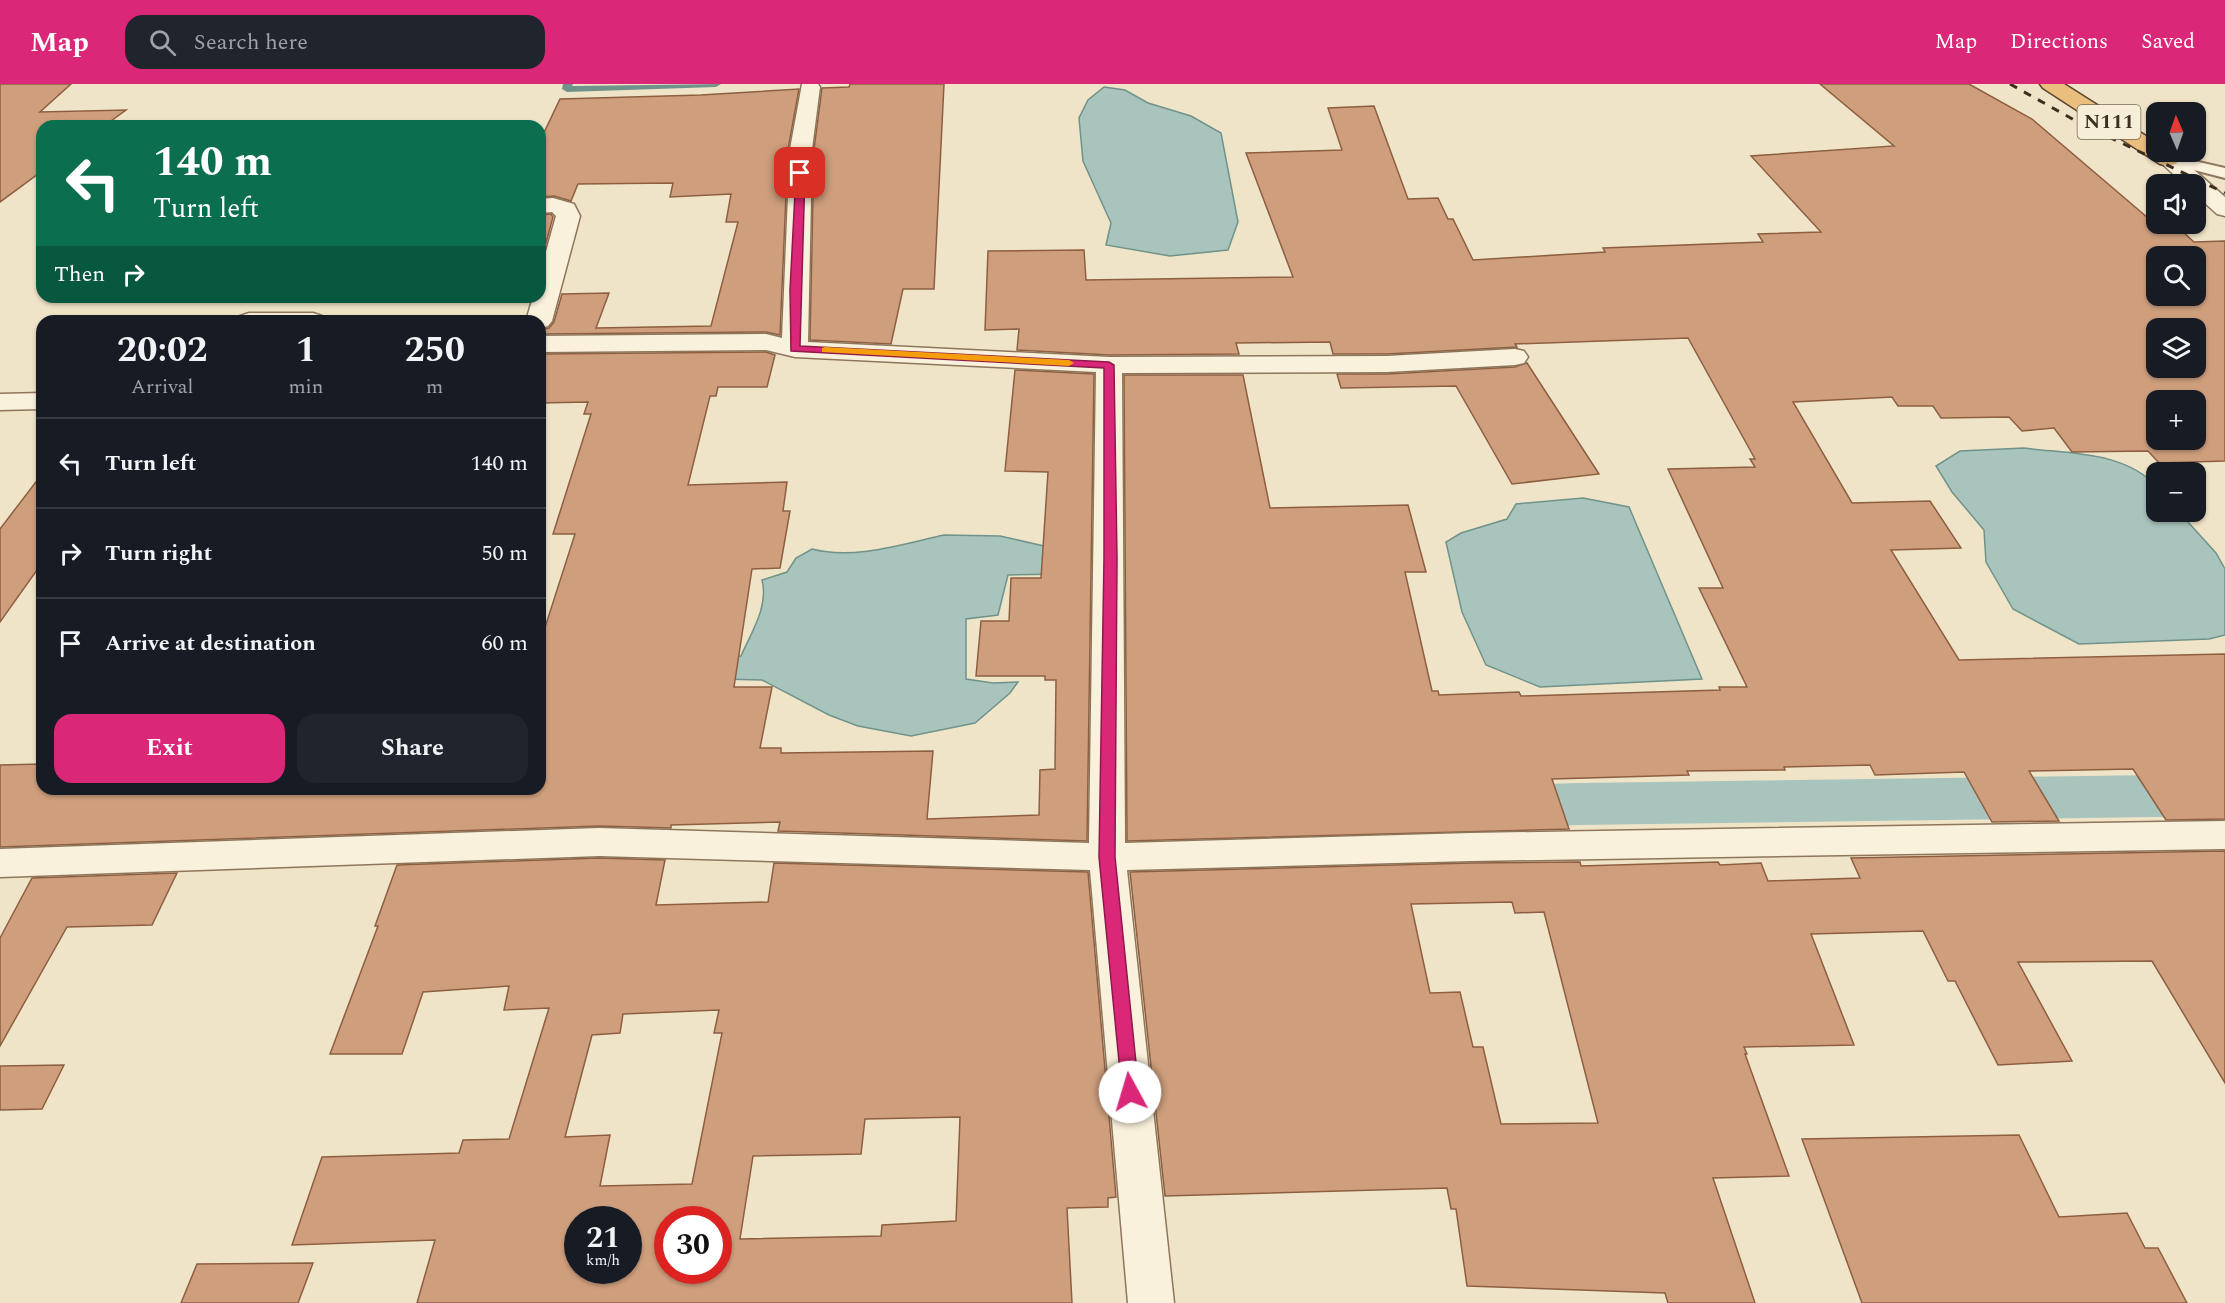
<!DOCTYPE html>
<meta charset="utf-8">
<style>
:root{--surface:#171b24;--page:#20242c;--text:#f1f3f6;--muted:#9ea1a6;--line:#363941;--accent:#db2777}
body{margin:0;font-family:Spectral,serif;background:var(--page);color:var(--text);height:100vh;display:flex;flex-direction:column;font-size:22px;white-space:nowrap}
*{box-sizing:border-box;margin:0}
p{font-size:20px;color:var(--muted)}
.icon{flex:none;width:33px;height:33px;fill:none;stroke:currentColor;stroke-width:2;stroke-linecap:round;stroke-linejoin:round}
.map{position:relative;flex:1;overflow:hidden}
.sheet{position:absolute;left:36px;top:231px;width:510px;height:480px;display:flex;flex-direction:column;background:var(--surface);border-radius:18px;box-shadow:0 2px 4px #0004}
.sheet>*{flex:none}
.hud{position:absolute;left:36px;top:36px;width:510px;height:183px;border-radius:18px;box-shadow:0 2px 4px #0004;background:#0b6e4f;color:#fff;overflow:hidden}
.needle{width:39px;rotate:358deg}
.tools{position:absolute;left:2146px;top:18px;display:grid;gap:12px}
.tools a{display:grid;place-items:center;width:60px;height:60px;border-radius:12px;background:var(--surface);box-shadow:0 2px 4px #0004;font-size:30px}
.speed{position:absolute;left:564px;top:1122px;display:flex;gap:12px;font-size:30px;font-weight:700;text-align:center}
.speed>*{display:grid;place-content:center;width:78px;height:78px;border-radius:50%;background:var(--surface);box-shadow:0 2px 4px #0004;line-height:1}
.speed small{font-size:15px;font-weight:400}
.speed .limit{border:9px solid #d22;background:#fff;color:#111}
.pin{position:absolute;display:grid;place-items:center;width:51px;height:51px;color:#fff;margin:-26px;border-radius:12px;box-shadow:0 3px 9px #0006}
.me{position:absolute;width:66px;margin:-33px;rotate:354deg;stroke-linejoin:round;filter:drop-shadow(0 0 4px #0008)}
.turn{display:flex;align-items:center;gap:21px;height:126px;padding:0 18px;font-size:27px}
.turn .icon{width:78px;height:78px;stroke-width:2.5}
.turn b{display:block;font-size:42px;line-height:51px}
.then{display:flex;align-items:center;height:57px;padding:0 18px;background:#0003;gap:12px;font-size:22px}
.eta{display:flex;justify-content:space-evenly;align-items:center;height:102px;text-align:center}
.eta b{font-size:36px;font-weight:700;line-height:42px}
.button{display:flex;gap:12px;margin-top:auto;padding:12px 18px}
.button a{flex:1;height:69px;border-radius:18px;background:var(--accent);color:#fff;font-size:24px;font-weight:700;line-height:69px;text-align:center}
.button a+a{background:var(--page);color:var(--text)}
ul{padding:0;list-style:none}
li{display:flex;align-items:center;gap:18px;height:90px;padding:0 18px;border-top:2px solid var(--line)}
li div{flex:1}
li b{display:block;font-size:22px}
li em{font-style:normal}
header{display:flex;align-items:center;gap:36px;box-sizing:border-box;height:84px;padding:0 30px;background:var(--accent);color:#fff}
header strong{font-size:28px}
nav{display:flex;gap:33px;margin-inline-start:auto;font-size:21px}
.search{width:420px;height:54px;background:var(--page);display:flex;align-items:center;gap:15px;box-sizing:border-box;padding:0 21px;border-radius:18px;color:var(--muted);font-size:22px}
.map>svg:first-child{display:block}
</style>
<header>
<strong>Map</strong>
<div class="search"><svg class="icon" aria-label="search" viewBox="0 0 24 24"><circle cx="10" cy="10" r="6"/><path d="M15 15l6 6"/></svg>Search here</div>
<nav><a>Map</a><a>Directions</a><a>Saved</a></nav>
</header>
<div class="map">
<svg width="2225" height="1219" viewBox="0 0 2225 1219">
<rect width="100%" height="100%" fill="#f0e4c8"/>
<path fill="#a9c4bc" stroke="#6f938a" stroke-width="1.5" d="M1104,3L1125,6L1148,19L1191,32L1221,49L1238,138L1228,166L1170,172L1106,161L1111,139L1083,77L1079,34L1088,16Z
M2024,364C2069,370 2125,367 2157,403V428H2179L2216,469L2225,485V551L2209,555L2079,560L2013,525L1986,478L1984,446L1952,408L1936,382L1960,367Z
M1583,414L1629,423L1702,595L1540,603L1486,581L1462,528L1446,458L1461,449L1507,435L1516,420Z
M944,451L1000,452L1066,467L1064,490L1008,491L998,531L966,535V595L993,599L1018,598L1010,609L975,639L911,652L858,642L829,631L762,596L719,595V574L741,572C751,549 769,522 762,496L787,488L796,474L812,465C854,476 903,460 944,451Z"/>
<g fill="none" stroke-linecap="round" stroke-linejoin="round">
<path fill="#6f938a" fill-rule="evenodd" d="M563,0H573L572,2L721,0L716,3L567,8L562,5Z"/>
<path fill="#a9c4bc" fill-rule="evenodd" d="M2225,690V732L1579,741L1487,746L1467,739L1458,724L1467,709L1487,702L1579,699Z"/>
</g>
<path fill="#cf9f7d" stroke="#8d5f41" stroke-width="1.5" fill-rule="evenodd" d="M0,0H71L40,28L126,26L104,42H42V87L0,118Z
M850,0H944L934,205H903L891,260L810,256L814,65L822,4L849,3Z
M1820,0H1969L2032,35L2161,145H2180L2194,158L2225,157V377L2159,379L2148,367L2072,368L2054,344L2022,347L2009,333L1941,334L1933,322H1898L1892,313L1793,318L1852,419L1930,417L1961,464L1891,466L1959,576L2225,570V735L2166,736L2133,685L2029,687L2059,737L1992,738L1964,688L1875,691L1870,681L1784,683L1785,686L1687,687L1689,691L1552,695L1569,745L1127,757L1124,291H1243L1270,424L1408,421L1426,488H1405L1432,607H1438L1439,611L1519,608L1521,612L1720,606L1719,603H1747L1699,504H1723L1668,385L1755,383L1750,375H1755L1688,254L1515,260L1517,263L1387,270H1333L1330,258L1236,259L1239,270L1109,271L1017,266L1019,245L985,246L988,167L1084,166L1086,196L1293,193L1246,69L1342,66L1328,24L1374,22L1408,115L1438,114L1448,135H1453L1473,176L1605,168L1603,164L1763,158L1758,150L1821,148L1751,72L1894,62ZM2157,172H2196V212H2157ZM2157,244H2196V284H2157ZM2157,316H2196V356H2157Z
M799,5L788,65L780,251L766,248L540,250V246L549,244L554,238L562,210L609,209L596,244L711,242L738,138H726L731,110L670,113L673,99L578,100L571,117L554,112L540,113V57L560,15L701,11Z
M551,130L553,133L540,181V131Z
M766,268L775,271L767,303H718L716,312H710L688,401L787,398L783,427H790L780,484L752,485L734,603H772L760,664H781V669L933,667L927,735L1039,731L1040,686L1055,685L1056,596H1045V592H976L981,537H1009L1011,494H1041L1048,388L1005,387L1015,286L1094,290L1087,757L778,747L780,738L671,741V744L599,742L0,763V681L42,680V705H540V559L575,450H553L591,330H584L588,318L540,319V270Z
M1527,279L1599,390L1512,400L1456,302L1341,304L1337,290H1387L1515,283Z
M42,390V479L0,538V445Z
M2225,767V999L2152,877L2018,878L2072,977L1998,981L1955,897H1948L1923,847L1811,850L1854,961L1744,963L1747,970H1745L1789,1092L1713,1094L1755,1219H1668L1665,1209L1467,1202L1456,1125H1451L1447,1104L1165,1112L1130,788L1471,779L1580,778L1581,782L1718,778L1720,781L1761,779L1768,797L1860,794L1851,774ZM1512,818L1515,829L1544,828L1598,1039L1501,1040L1483,963H1473L1460,908L1430,909L1411,820Z
M599,774L665,776L656,821L768,818L774,779L1088,788L1116,1113L1108,1114V1123L1067,1124L1072,1219H417L435,1156L292,1161L322,1073L459,1069L463,1056L509,1055L549,924L504,926L509,902L423,908L402,970H330L378,842H375L397,781ZM719,926L714,949H722L692,1100L600,1102L610,1051L565,1053L592,951L620,949L623,930ZM960,1033L956,1137L882,1141L881,1152L740,1155L753,1072L861,1070L865,1035ZM578,1136H628V1186H578ZM668,1136H718V1186H668Z
M177,789L152,841L67,843L0,962V854L32,794Z
M64,981L42,1025L0,1026V982Z
M2019,1051L2059,1133L2127,1129L2145,1164H2158L2187,1219H1862L1802,1055Z
M313,1179L298,1219H181L197,1180Z"/>
<g fill="none" stroke-linecap="round" stroke-linejoin="round">
<defs>
<path id="service" d="M2168,71L2225,84V94L2163,78L2161,75Z"/>
<path id="minor" d="M802,0H818L820,3L812,65L808,258L1109,273L1387,272L1515,265L1524,267L1528,273L1524,279L1515,281L1387,288L1122,289L1125,759L1471,749L2225,737V765L1471,777L1127,786L1174,1219H1128L1090,786L599,772L0,793V765L599,744L1089,759L1096,288L795,273L766,266L540,268V252L766,250L782,254L790,65Z
M2168,68L2176,70L2225,113V132L2217,130L2196,111V100H2184L2157,75L2160,70Z
M553,114L574,120L580,132L552,237L548,242L540,244V237H526L533,213H540V189L556,132L552,128L540,129V115Z
M249,229H313L322,232L326,237H236L240,232Z
M42,309V325L0,326V310Z"/>
<path id="trunk" d="M2040,0H2064L2157,59V68H2171L2179,75L2176,80L2168,82L2160,80L2043,4Z"/>
</defs>
<use href="#service" stroke="#8d765c" stroke-width="4"/>
<use href="#minor" stroke="#8d765c" stroke-width="3"/>
<use href="#trunk" stroke="#5b4430" stroke-width="3"/>
<use href="#service" fill="#faf1dc" fill-rule="evenodd"/>
<use href="#minor" fill="#faf1dc" fill-rule="evenodd"/>
<use href="#trunk" fill="#eabe7c" fill-rule="evenodd"/>
<path stroke="#3d2e20" stroke-width="3" stroke-dasharray="8 8" stroke-linecap="butt" d="M2010,0L2076,37L2225,109"/>
</g>
<path fill="#db2777" stroke="#8e194d" stroke-width="1.5" d="M800,86L805,89L800,262L1109,278L1114,281L1117,474L1115,773L1139,1008L1136,1013L1130,1015L1124,1013L1122,1008L1099,773L1104,474V284L791,267L790,206L796,89Z"/>
<path fill="#f59e0b" d="M825,263L1069,276L1074,279L1069,282L822,268V264Z"/>
<g text-anchor="middle" dominant-baseline="central" stroke-width="4.5" stroke-linejoin="round" paint-order="stroke">
<rect fill="#f7eed8" stroke="#756857" stroke-width="1.5" x="2077.5" y="21" width="63" height="34" rx="4.5"/>
<g font-size="20" font-weight="bold" fill="#3d2e20">
<text x="2109" y="38">N111</text>
</g>
</g>
</svg>
<div class="tools">
<a><svg class="needle" viewBox="-14 -14 28 28"><path d="M0-13l5 13h-10z" fill="#e53935"/><path d="M0 13l5-13h-10z" fill="#9ea1a6"/></svg></a>
<a><svg class="icon" aria-label="sound" viewBox="0 0 24 24"><path d="M4 9h4l5-4v14l-5-4H4zM17 9q2 3 0 6"/></svg></a>
<a><svg class="icon" aria-label="search" viewBox="0 0 24 24"><circle cx="10" cy="10" r="6"/><path d="M15 15l6 6"/></svg></a>
<a><svg class="icon" aria-label="layers" viewBox="0 0 24 24"><path d="M12 4l9 5-9 5-9-5zM3 14l9 5 9-5"/></svg></a>
<a>+</a>
<a>−</a>
</div>
<div class="speed"><div>21<small>km/h</small></div><div class="limit">30</div></div>
<div class="pin" style="left:800px;top:89px;background:#d93025"><svg class="icon" aria-label="arrive" viewBox="0 0 24 24"><path d="M6 21V4h12l-3 4 3 4H6"/></svg></div>
<svg class="me" style="left:1130px;top:1008px" viewBox="-20 -20 40 40"><circle r="19" fill="#fff"/><path d="M0-13L10 11 0 6-10 11z" fill="#db2777"/></svg>
<div class="hud">
<div class="turn"><svg class="icon" aria-label="left" viewBox="0 0 24 24"><path d="M17 20v-9H6M10 6l-5 5 5 5"/></svg><div><b>140 m</b>Turn left</div></div>
<div class="then">Then<svg class="icon" aria-label="right" viewBox="0 0 24 24"><path d="M7 20v-9h11M14 6l5 5-5 5"/></svg></div>
</div>
<section class="sheet">
<div class="eta">
<div><b>20:02</b><p>Arrival</p></div>
<div><b>1</b><p>min</p></div>
<div><b>250</b><p>m</p></div>
</div>
<ul>
<li><svg class="icon" aria-label="left" viewBox="0 0 24 24"><path d="M17 20v-9H6M10 6l-5 5 5 5"/></svg><div><b>Turn left</b></div><em>140 m</em></li>
<li><svg class="icon" aria-label="right" viewBox="0 0 24 24"><path d="M7 20v-9h11M14 6l5 5-5 5"/></svg><div><b>Turn right</b></div><em>50 m</em></li>
<li><svg class="icon" aria-label="arrive" viewBox="0 0 24 24"><path d="M6 21V4h12l-3 4 3 4H6"/></svg><div><b>Arrive at destination</b></div><em>60 m</em></li>
</ul>
<div class="button"><a>Exit</a><a>Share</a></div>
</section>
</div>
